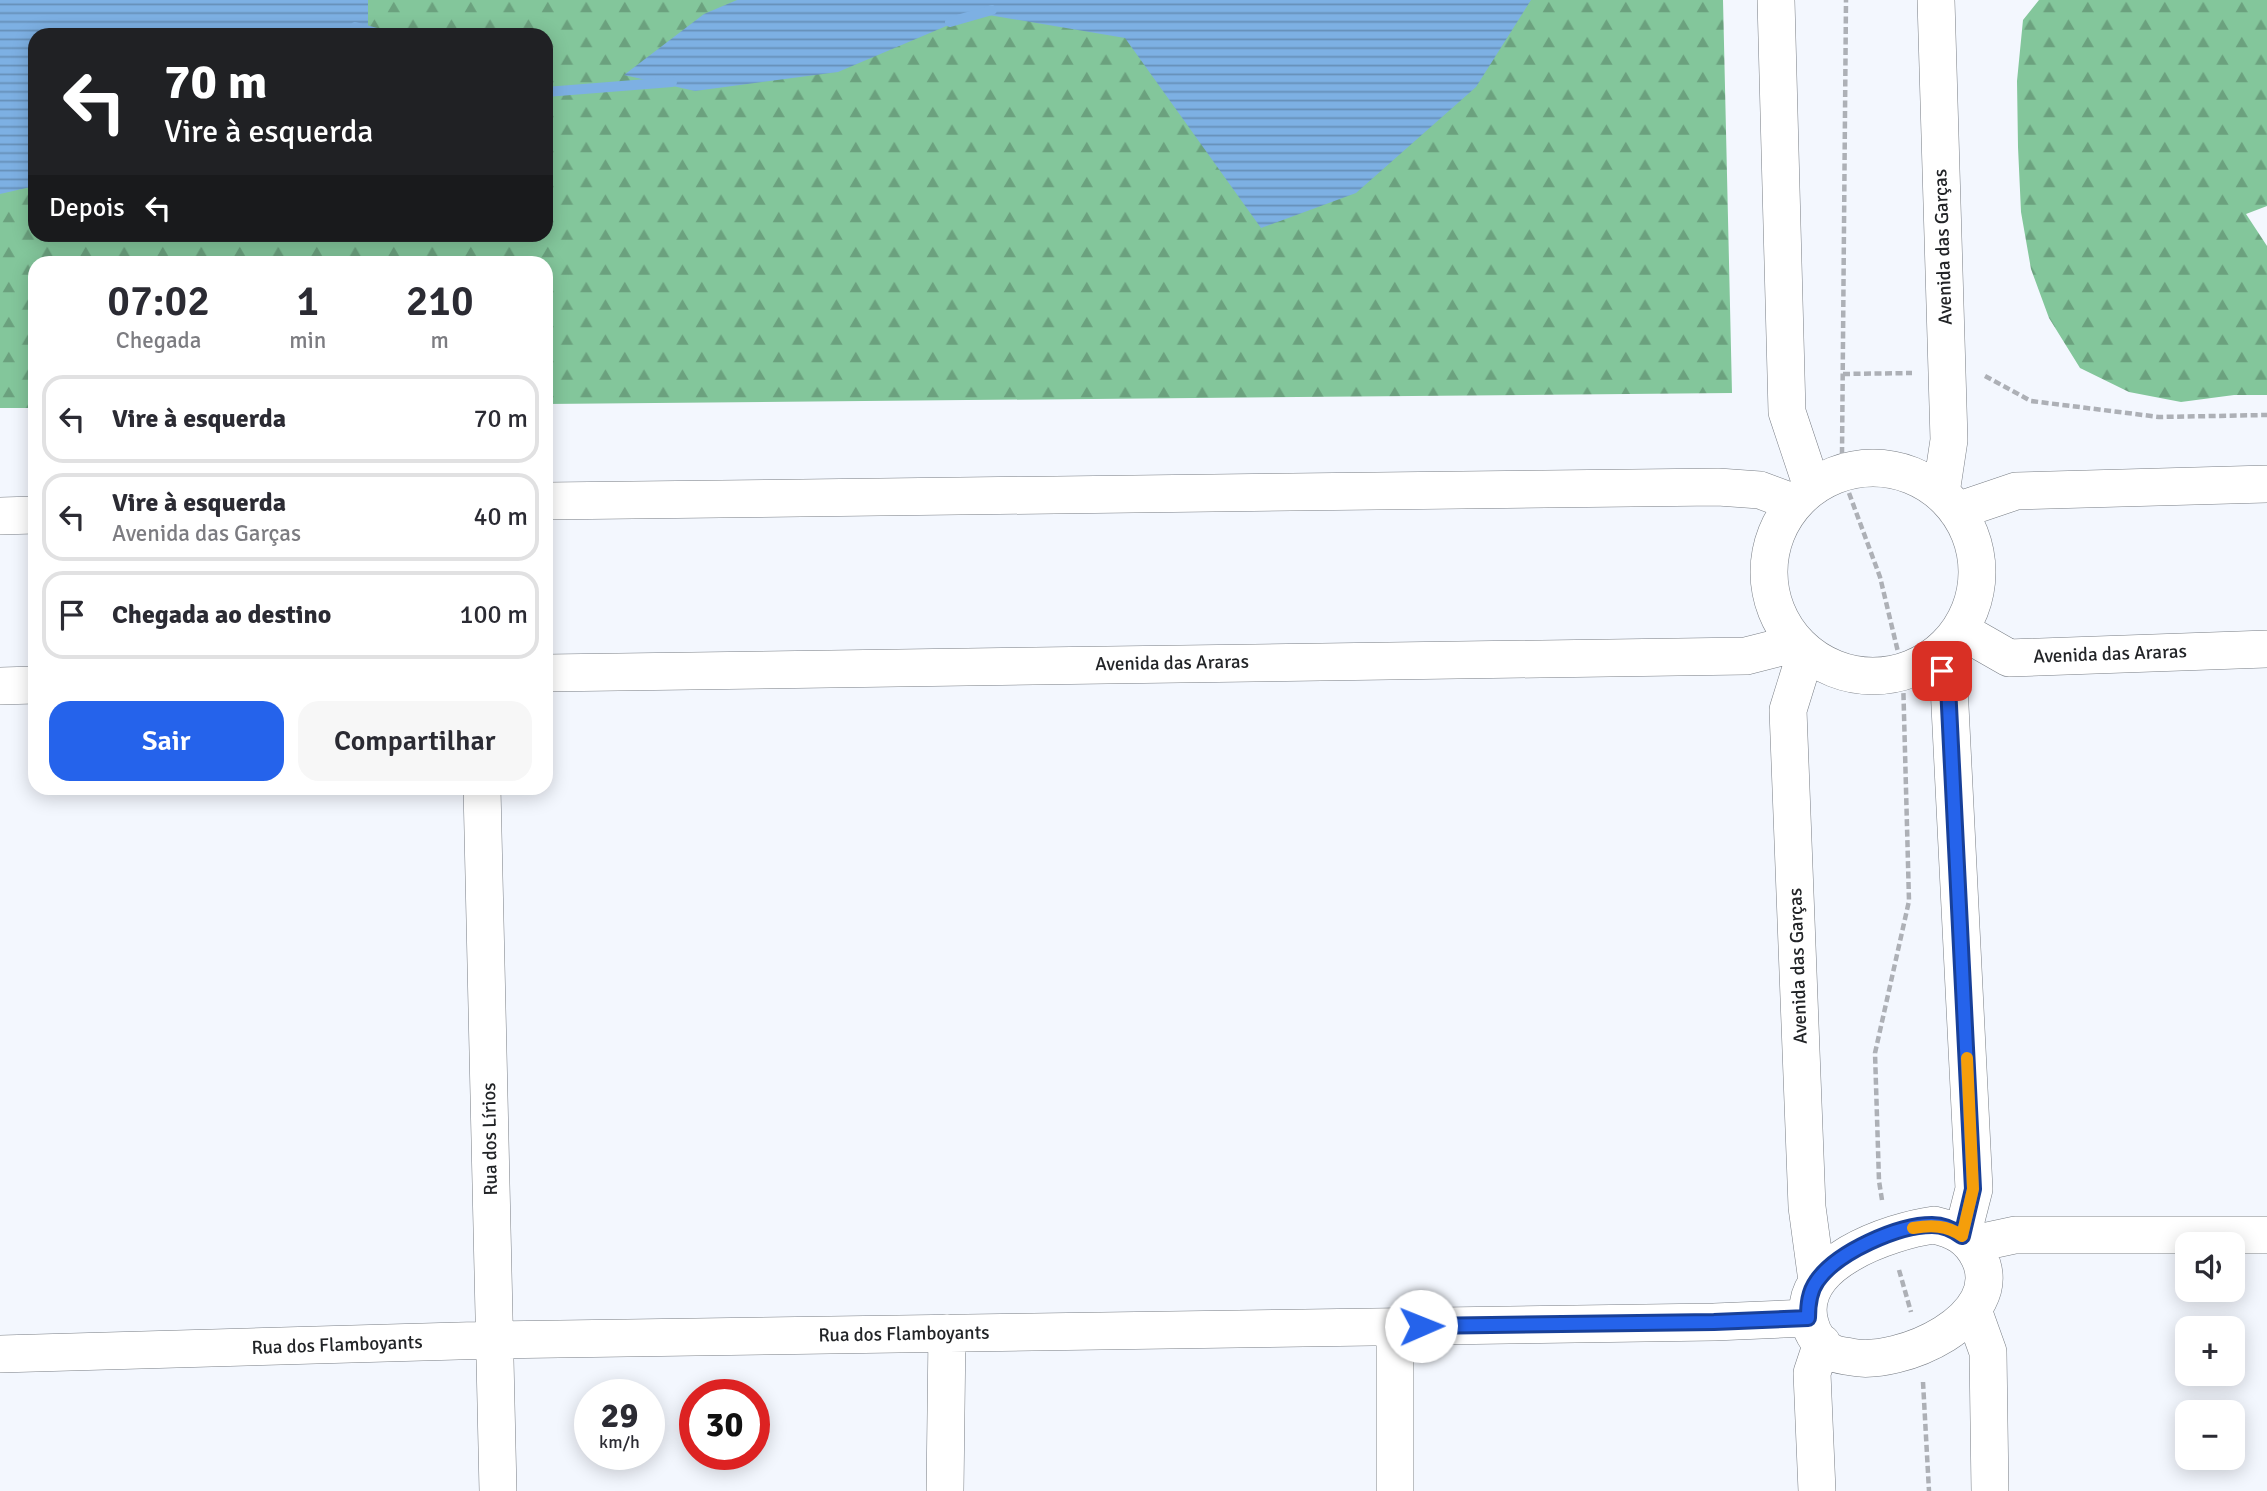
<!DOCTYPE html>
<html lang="pt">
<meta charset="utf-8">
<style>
:root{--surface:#fff;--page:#f7f7f7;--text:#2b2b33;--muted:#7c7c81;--line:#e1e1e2;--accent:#2563eb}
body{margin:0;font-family:Signika,sans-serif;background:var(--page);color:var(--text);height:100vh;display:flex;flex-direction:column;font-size:26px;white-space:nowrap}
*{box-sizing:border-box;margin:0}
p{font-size:23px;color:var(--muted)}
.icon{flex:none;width:38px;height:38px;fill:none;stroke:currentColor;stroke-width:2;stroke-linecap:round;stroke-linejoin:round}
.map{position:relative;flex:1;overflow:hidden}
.panel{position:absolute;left:28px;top:256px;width:525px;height:539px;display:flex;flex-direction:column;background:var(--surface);border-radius:21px;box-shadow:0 4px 18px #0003}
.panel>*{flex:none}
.guide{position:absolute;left:28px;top:28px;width:525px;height:214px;border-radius:21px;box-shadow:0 4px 18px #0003;background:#202124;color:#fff;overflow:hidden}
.fabs{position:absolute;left:2175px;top:1232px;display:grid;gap:14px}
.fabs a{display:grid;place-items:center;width:70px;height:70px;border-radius:14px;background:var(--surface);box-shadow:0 4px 18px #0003;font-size:35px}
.speed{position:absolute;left:574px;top:1379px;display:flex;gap:14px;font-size:35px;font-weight:700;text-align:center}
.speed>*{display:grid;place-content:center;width:91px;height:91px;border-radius:50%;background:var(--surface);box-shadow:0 4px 18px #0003;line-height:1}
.speed small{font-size:18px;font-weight:400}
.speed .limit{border:10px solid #d22;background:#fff;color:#111}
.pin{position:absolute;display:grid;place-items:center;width:60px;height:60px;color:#fff;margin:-30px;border-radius:14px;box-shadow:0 4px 10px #0006}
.me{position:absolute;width:77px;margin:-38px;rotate:89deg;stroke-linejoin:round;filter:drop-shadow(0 0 5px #0008)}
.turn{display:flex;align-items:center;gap:24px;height:147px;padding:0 21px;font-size:32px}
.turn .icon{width:91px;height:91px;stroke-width:2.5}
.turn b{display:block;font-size:49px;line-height:60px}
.then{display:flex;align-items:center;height:66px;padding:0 21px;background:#0003;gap:14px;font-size:26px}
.eta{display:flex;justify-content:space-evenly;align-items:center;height:119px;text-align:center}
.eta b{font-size:42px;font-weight:600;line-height:49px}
.button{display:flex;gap:14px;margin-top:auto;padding:14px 21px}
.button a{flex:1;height:80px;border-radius:21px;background:var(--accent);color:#fff;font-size:28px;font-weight:600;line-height:80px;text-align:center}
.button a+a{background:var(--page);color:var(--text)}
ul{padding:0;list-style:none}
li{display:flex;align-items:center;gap:21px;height:88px;margin:0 14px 10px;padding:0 7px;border:4px solid var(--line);border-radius:21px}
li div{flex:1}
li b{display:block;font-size:26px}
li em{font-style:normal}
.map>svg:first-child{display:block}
</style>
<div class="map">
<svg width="2267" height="1491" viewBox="0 0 2267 1491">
<defs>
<pattern id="forest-firs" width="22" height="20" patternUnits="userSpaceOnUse" patternTransform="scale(1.75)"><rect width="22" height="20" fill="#83c69b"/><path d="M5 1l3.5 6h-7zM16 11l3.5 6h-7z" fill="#6ba17e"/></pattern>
<pattern id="water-rules" width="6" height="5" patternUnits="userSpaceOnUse" patternTransform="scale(1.75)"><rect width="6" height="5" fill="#7db0e3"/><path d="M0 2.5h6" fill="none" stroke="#668fb8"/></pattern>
</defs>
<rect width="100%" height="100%" fill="#f3f7fe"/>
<path fill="url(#forest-firs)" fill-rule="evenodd" d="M0,0H1723L1732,393L546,404V262H35V408H0ZM35,35H546V234H35Z
M2039,0H2267V206L2246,214L2267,246V395H2234L2181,402L2129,392L2080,368L2049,318L2031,269L2021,212L2018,147L2017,81L2023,20Z"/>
<path fill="url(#water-rules)" d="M0,0H368V35H35V186L0,194Z
M737,0H1531L1476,87L1356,193L1261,228L1125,38L977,13L838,72L695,91L624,75L704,14Z"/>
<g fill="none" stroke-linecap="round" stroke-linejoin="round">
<path stroke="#7db0e3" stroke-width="10" d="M950,22L992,10
M355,27L384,35
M546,92L672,82"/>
<defs>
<path id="minor" d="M1776,0L1787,412L1812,487
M1936,0L1949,440L1941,493
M1769 572a104 104 0 1 1 208 0a104 104 0 1 1-208 0Z
M546,501L1718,487L1760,490L1795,503
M1957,511L2016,491L2267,484
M0,516L35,515
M1960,630L2009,658L2267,649
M1806,652L1788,710L1807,1207L1817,1281
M1936,656L1949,686L1974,1189L1962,1236
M546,673L1746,656L1797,643
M0,686L35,685
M482,788L498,1491
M1934,1225C1955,1230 1969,1237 1979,1257C2009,1319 1899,1367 1851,1357C1846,1356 1836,1355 1831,1352C1821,1347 1812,1333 1810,1323C1793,1263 1891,1231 1934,1225Z
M1973,1244L2015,1235H2267
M1973,1310L1988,1352L1990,1491
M1395,1327V1491
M0,1354L494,1340L1714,1322L1808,1318
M945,1491L947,1333
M1817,1491L1812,1373L1822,1343"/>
</defs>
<use href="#minor" stroke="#797e85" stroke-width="38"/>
<path stroke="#adb0b6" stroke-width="4.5" stroke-dasharray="7 3.5" stroke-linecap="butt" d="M1843,374L1912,373
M1985,376L2031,401L2159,417L2267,415
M1842,454L1846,0
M1849,493L1880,577L1898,652
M1882,1200L1879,1181L1875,1053L1909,901L1903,677
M1899,1270L1911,1312
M1923,1382L1929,1491"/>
<use href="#minor" stroke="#fff" stroke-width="37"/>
</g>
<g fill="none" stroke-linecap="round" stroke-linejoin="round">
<defs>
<path id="route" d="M1421,1326L1714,1322L1808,1318C1808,1305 1809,1292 1817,1281C1837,1252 1898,1225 1932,1225C1943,1225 1954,1230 1962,1236L1973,1189L1948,686L1942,671"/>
</defs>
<use href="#route" stroke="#184099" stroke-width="18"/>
<use href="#route" stroke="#2563eb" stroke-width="12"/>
<path stroke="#f59e0b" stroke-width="12" d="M1913,1228C1931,1225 1947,1225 1962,1236L1973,1189L1967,1058"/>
</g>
<g text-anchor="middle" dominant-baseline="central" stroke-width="5" stroke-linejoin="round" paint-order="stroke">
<g font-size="19" fill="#222427" stroke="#fff">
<text transform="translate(1943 247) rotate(-92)">Avenida das Garças</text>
<text transform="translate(2110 654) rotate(-2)">Avenida das Araras</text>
<text transform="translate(1172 663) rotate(-1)">Avenida das Araras</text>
<text transform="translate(1798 966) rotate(-92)">Avenida das Garças</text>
<text transform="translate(490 1139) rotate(-91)">Rua dos Lírios</text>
<text transform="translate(904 1334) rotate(-1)">Rua dos Flamboyants</text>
<text transform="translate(337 1345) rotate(-2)">Rua dos Flamboyants</text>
</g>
</g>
</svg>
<div class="fabs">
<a><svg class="icon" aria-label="sound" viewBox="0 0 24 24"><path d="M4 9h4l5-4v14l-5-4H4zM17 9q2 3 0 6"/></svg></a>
<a>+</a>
<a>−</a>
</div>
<div class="speed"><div>29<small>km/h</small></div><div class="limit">30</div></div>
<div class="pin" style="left:1942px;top:671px;background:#d93025"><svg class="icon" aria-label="arrive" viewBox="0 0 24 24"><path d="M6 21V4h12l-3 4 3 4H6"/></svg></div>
<svg class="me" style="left:1421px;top:1326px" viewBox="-20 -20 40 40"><circle r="19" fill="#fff"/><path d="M0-13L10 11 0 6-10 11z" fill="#2563eb"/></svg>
<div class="guide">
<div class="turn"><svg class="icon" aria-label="left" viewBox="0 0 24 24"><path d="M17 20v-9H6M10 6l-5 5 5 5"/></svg><div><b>70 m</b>Vire à esquerda</div></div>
<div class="then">Depois<svg class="icon" aria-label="left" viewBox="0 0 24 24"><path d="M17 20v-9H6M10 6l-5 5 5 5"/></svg></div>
</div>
<section class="panel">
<div class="eta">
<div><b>07:02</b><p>Chegada</p></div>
<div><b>1</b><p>min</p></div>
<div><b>210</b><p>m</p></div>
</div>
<ul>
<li><svg class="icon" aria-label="left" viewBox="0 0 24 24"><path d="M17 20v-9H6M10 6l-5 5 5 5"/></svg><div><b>Vire à esquerda</b></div><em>70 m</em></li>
<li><svg class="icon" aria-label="left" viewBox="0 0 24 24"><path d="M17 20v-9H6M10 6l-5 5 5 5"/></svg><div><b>Vire à esquerda</b><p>Avenida das Garças</p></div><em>40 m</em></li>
<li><svg class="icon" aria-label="arrive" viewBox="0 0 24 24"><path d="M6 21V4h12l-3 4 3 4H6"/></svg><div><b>Chegada ao destino</b></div><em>100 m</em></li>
</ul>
<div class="button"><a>Sair</a><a>Compartilhar</a></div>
</section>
</div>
